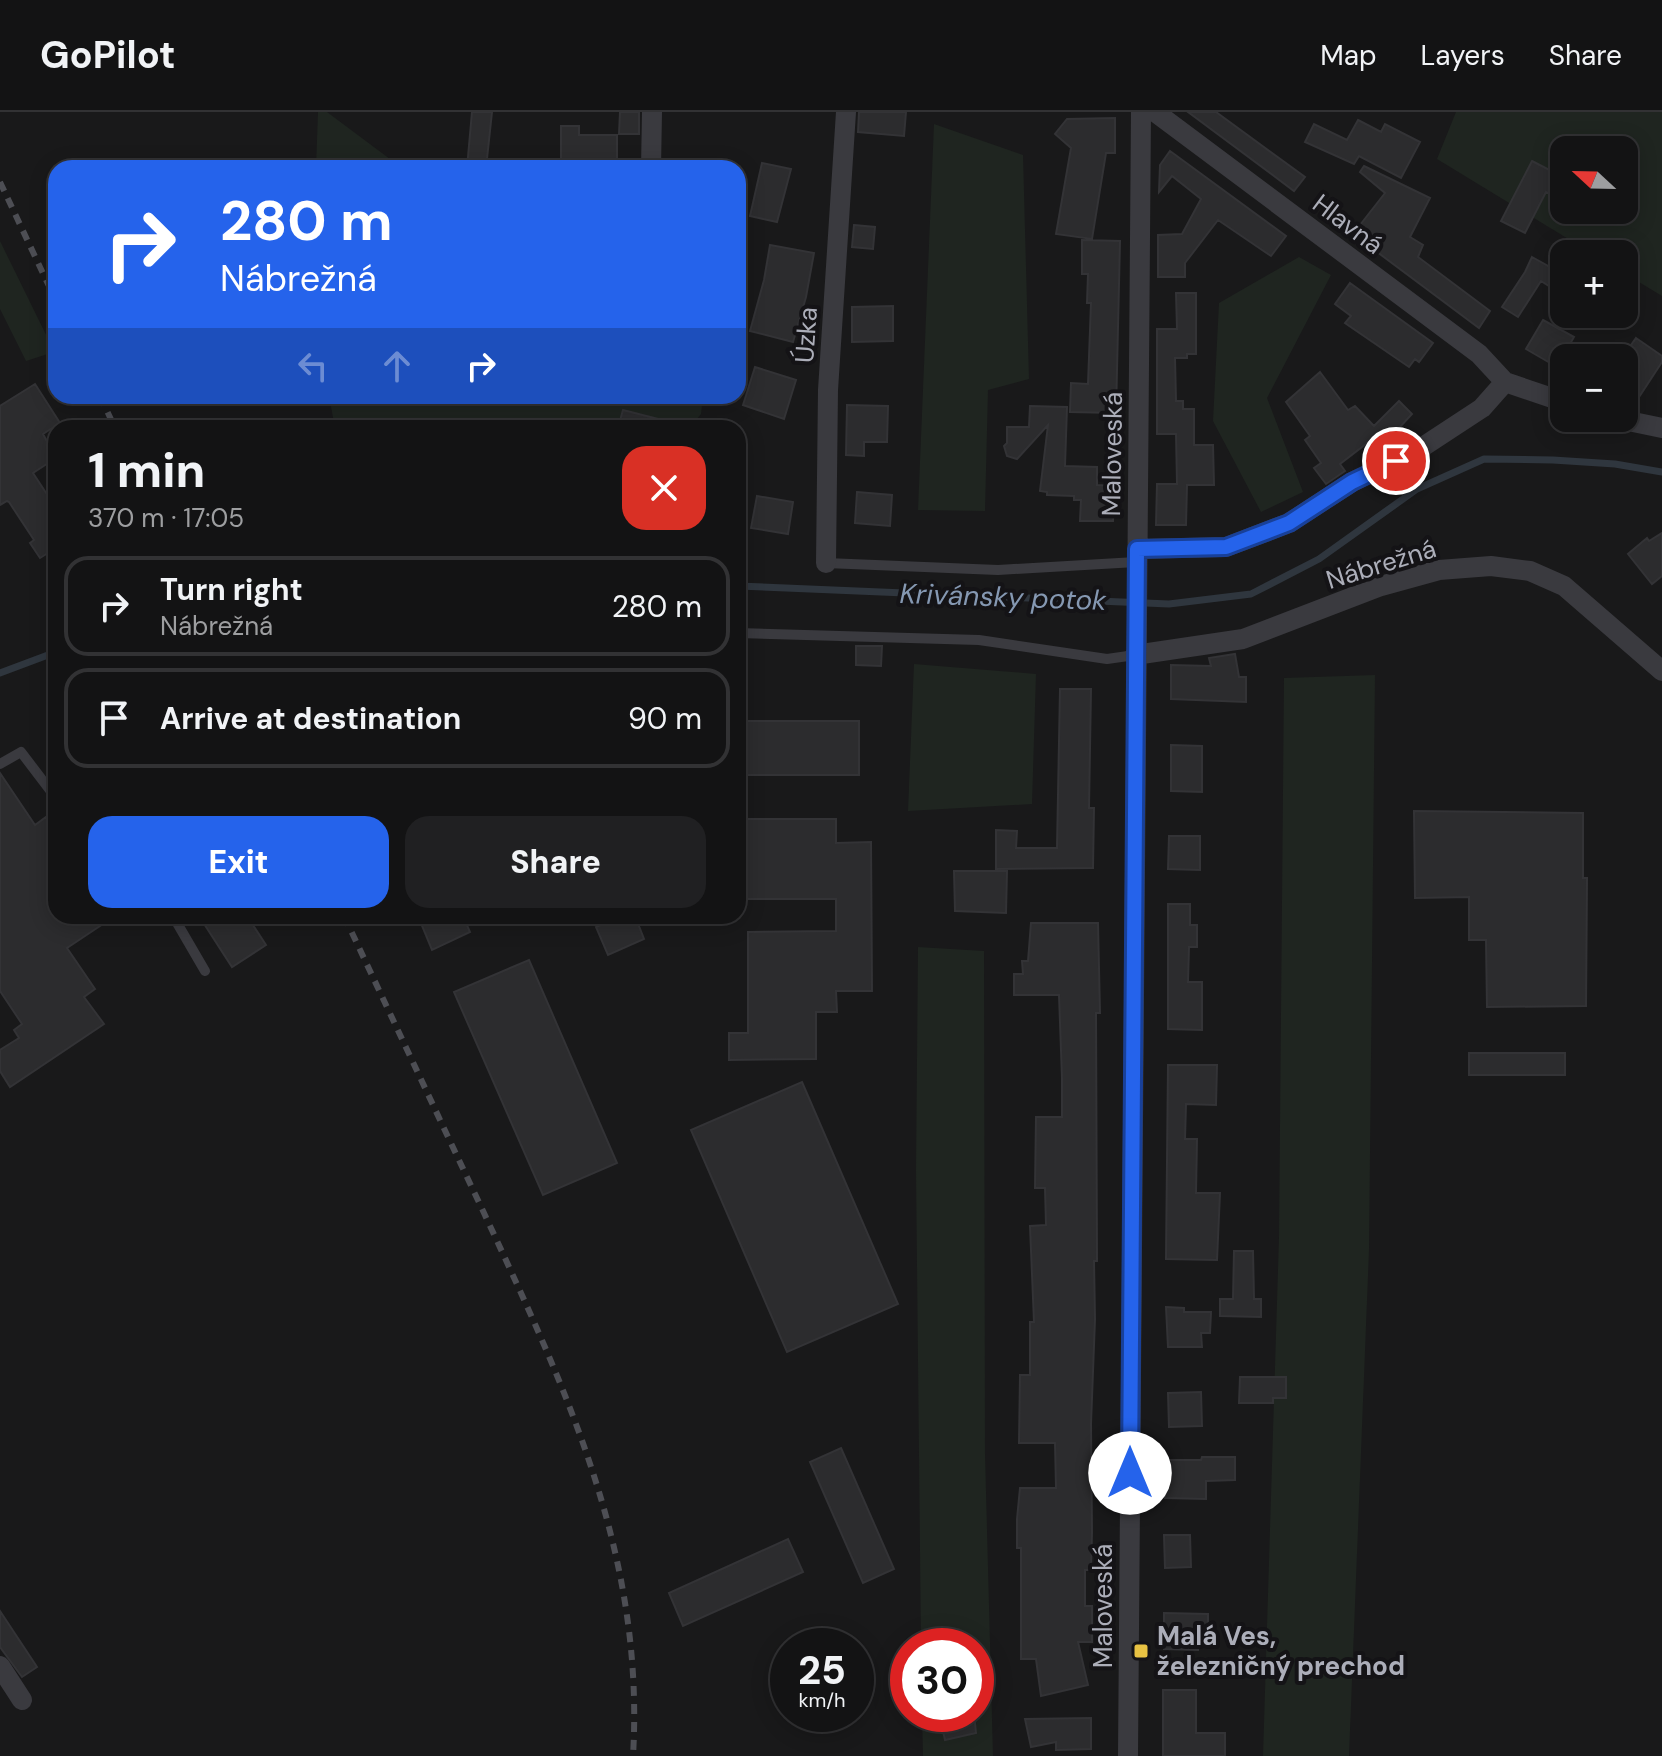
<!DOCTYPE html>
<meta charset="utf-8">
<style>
:root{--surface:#131314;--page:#202022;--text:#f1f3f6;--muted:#9d9ea0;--line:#323234;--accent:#2563eb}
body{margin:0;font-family:"DM Sans",sans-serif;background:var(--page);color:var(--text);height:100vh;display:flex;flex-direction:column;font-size:30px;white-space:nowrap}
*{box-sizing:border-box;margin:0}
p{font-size:26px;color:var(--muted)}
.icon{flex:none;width:44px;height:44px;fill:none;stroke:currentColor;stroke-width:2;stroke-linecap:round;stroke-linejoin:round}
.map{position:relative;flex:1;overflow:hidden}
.sheet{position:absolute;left:48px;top:308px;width:698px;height:504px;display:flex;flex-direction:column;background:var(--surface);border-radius:24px;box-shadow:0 4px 20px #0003,0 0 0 2px var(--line)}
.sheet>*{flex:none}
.top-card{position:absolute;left:48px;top:48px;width:698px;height:244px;border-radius:24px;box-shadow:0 4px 20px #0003,0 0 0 2px var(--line);background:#2563eb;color:#fff;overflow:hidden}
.needle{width:52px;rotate:292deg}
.tools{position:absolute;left:1550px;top:24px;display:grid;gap:16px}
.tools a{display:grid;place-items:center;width:88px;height:88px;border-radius:16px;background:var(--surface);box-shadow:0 4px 20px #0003,0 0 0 2px var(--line);font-size:40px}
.speed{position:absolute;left:770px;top:1516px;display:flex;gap:16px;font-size:40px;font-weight:700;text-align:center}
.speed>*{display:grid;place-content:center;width:104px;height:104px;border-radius:50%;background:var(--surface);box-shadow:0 4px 20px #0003,0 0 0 2px var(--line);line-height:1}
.speed small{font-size:20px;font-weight:400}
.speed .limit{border:12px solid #d22;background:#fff;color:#111}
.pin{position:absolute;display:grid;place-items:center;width:68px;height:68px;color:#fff;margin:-34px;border:4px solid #fff;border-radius:50%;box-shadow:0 2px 8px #0007}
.me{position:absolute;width:88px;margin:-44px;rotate:0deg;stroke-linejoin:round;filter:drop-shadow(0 0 6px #0008)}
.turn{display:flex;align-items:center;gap:28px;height:168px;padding:0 40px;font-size:36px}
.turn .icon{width:104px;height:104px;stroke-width:2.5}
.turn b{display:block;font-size:56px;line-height:68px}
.lanes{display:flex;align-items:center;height:76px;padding:0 40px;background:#0003;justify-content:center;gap:40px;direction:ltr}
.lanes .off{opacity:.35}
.round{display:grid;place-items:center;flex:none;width:84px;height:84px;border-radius:24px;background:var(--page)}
.overview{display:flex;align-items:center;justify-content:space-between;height:136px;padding:0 40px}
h1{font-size:48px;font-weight:800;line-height:60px}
.cta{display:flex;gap:16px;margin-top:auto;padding:16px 40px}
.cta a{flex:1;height:92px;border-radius:24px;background:var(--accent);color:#fff;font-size:32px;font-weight:800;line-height:92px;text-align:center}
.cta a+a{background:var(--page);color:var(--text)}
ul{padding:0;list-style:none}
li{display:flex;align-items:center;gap:24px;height:100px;margin:0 16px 12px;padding:0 24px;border:4px solid var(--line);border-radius:24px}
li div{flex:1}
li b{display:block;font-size:30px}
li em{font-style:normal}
header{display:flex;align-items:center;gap:48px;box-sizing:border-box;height:112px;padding:0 40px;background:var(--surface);border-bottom:2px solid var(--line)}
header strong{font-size:38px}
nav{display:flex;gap:44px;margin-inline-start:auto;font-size:28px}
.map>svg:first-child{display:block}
</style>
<header>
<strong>GoPilot</strong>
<nav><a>Map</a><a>Layers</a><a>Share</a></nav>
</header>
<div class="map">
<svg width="1662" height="1644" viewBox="0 0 1662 1644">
<rect width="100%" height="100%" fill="#19191a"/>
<path fill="#1f2520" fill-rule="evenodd" d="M318,0H327L402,56H316Z
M1456,0H1662V184L1624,161V142H1593L1437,47ZM1564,38H1624V98H1564Z
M934,12L1023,43L1029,267L988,278L985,399L918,398Z
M0,129L54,239V240L26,249L0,197Z
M1299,145L1331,163L1267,286L1303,380L1261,400L1213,309L1219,191Z
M329,284H703L701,302L690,316H335Z
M914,552L1036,562L1032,692L908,699Z
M1375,563L1369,1138L1349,1644H1263L1279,1125L1284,566Z
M918,835L984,839L985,1342L993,1644H923L922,1602H976V1534H921L916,1059Z"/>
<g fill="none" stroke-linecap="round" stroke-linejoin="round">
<path stroke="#2f363e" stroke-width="7" d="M738,474L1169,492L1251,482L1319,447L1417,377L1484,347L1553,348L1615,352L1662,360
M0,561L56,540"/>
</g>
<path fill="#2c2c2e" stroke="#333336" stroke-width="2" d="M472,0H492L486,56H467Z
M620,0H639V22H619Z
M859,0H906L904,24L858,20Z
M1188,0H1216L1305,65L1294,79Z
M1115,6V41H1106L1092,127L1056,122L1071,36L1055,22L1067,7Z
M1358,8L1381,20L1385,12L1420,30L1401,66L1359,44L1354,52L1305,30L1314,12L1347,28Z
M561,14H579V23H617V47H561Z
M1170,39L1286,124L1271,144L1218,108L1185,151V165H1158V123L1182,122L1201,87L1172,64L1159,80L1160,53Z
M1532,49L1563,65L1553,84L1546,80L1525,121L1501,109Z
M762,51L791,57L777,110L750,104Z
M1364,54L1430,86L1410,125L1423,133L1418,145L1490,199L1479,216L1353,122L1385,81L1360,60Z
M854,113L875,115L873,137L852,135Z
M1082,128L1120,129L1116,301L1070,300L1071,271L1088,272L1091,191H1087L1088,162H1082Z
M770,133L814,141L806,185L793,230L750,219L764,168Z
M1532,145L1557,159L1549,174L1541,169L1518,205L1502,195L1525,160Z
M1350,171L1433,231L1419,250L1415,247L1409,255L1345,211L1351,204L1335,192Z
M1176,181H1196V242H1187V246H1175L1176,289H1183V297H1194V333H1213L1214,373H1187L1186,413H1156L1157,372H1177L1176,322H1157V217H1177Z
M893,194V229L852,230V195Z
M1543,208L1574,225L1557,255L1526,237Z
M1636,226L1662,244V250L1639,285L1624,275V243Z
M755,255L796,268L784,307L743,293Z
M1320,260L1348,298L1355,294L1374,314L1399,289L1412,302L1387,329L1376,337L1370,329L1340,352L1345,359L1326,372L1314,356L1321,351L1305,328L1310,324L1286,290Z
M35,272L60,311L43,322L56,346L33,361L56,396V436L40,446L30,431L34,428L9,390L7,389L0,393V294Z
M847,293L888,294L887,330H864V344L846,343Z
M1030,294L1067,295L1065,354L1097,355V373L1114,374L1113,409H1080L1081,388H1074V384L1047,383V380L1040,379L1048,313L1017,347L1007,344L1004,334L1007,331V315H1029Z
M623,298L670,310L669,316H618Z
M857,380L892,383L890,414L855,411Z
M757,384L793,390L788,422L751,416Z
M1662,421V464L1652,472L1628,442L1647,426L1649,429Z
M856,534H882L881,554L856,553Z
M1235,542L1239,565H1246V590L1171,587V553L1211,554L1209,546Z
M1060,577H1091L1089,696H1094L1093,756L996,757V718L1017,719L1016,736H1057Z
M738,609H859V663H738Z
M1171,633L1202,634V680L1171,679Z
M0,661L35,713L46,705L56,720V804H115L67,836L95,877L84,885L104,912L10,975L0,959V938L19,926L14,918L22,912L0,879Z
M1414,699L1583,701V766H1587L1586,894L1487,895L1486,828H1469V785L1415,786Z
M738,707H836V731L871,730L872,879H836L837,900H816V947L729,948V921H748V820L836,819V787H738Z
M1169,724H1200V758L1168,757Z
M954,759H1007L1006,801L955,799Z
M1168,792H1190V813H1197V835H1189L1188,870H1202V918L1168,917Z
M199,804H247L266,833L232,855Z
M418,804H463L470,820L432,838Z
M622,804H635L644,827L608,843L596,815Z
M1031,811H1098L1100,901H1096L1097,1149H1094L1095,1207L1091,1312L1092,1420L1091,1458H1085V1494H1092V1530H1078L1088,1573L1041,1584L1036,1547H1021V1436H1017V1407L1020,1376H1056L1055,1331H1019L1020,1263H1030V1210H1034L1030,1114L1046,1113L1045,1076H1035L1036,1005H1062V966L1059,883H1014V862H1023L1022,849H1028Z
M529,848L617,1051L543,1083L454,880Z
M1469,941H1565V963H1469Z
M1168,953H1217L1216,993L1186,992L1185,1027H1197L1196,1081H1220L1217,1148L1166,1147Z
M802,970L898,1192L787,1240L691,1018Z
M1234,1139H1253L1254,1187H1261V1205L1220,1204V1187H1233Z
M1166,1195L1184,1196V1200H1211L1210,1221H1201L1202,1235H1168Z
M1240,1265H1286V1286H1273V1291H1239Z
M1201,1280L1202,1314L1169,1315L1168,1281Z
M841,1336L894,1457L863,1471L810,1350Z
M1202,1345H1235V1368L1206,1369V1387L1165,1386V1348H1201Z
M1164,1423H1190L1191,1455L1165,1456Z
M788,1427L803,1460L683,1514L669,1481Z
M0,1499L37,1555L22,1565L0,1535Z
M1164,1501L1208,1502V1523L1198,1522V1538L1164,1537Z
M1163,1578H1196V1621H1225V1644H1163Z
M939,1602H974L976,1621L945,1628Z
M1091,1606V1637L1056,1638V1630L1031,1635L1025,1607Z"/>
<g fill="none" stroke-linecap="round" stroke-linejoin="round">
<path stroke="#3a3a3f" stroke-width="10" d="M826,451L998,458L1136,450
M738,521L979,528L1107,547L1135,543
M0,652L21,640L56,686
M173,804L205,859"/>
<path stroke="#3a3a3f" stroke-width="20" d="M1155,0L1479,242L1505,270
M651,56L652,0
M1614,306L1662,316
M1137,437L1226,435L1289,411L1352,370L1418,338L1482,296L1505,270L1564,290
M826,451L828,278L846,0
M1135,543L1243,527L1381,474L1439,458L1491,454L1530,459L1564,474L1662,559
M0,1554L22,1588
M1128,1644L1141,0"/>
<path stroke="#4d4e54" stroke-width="6" stroke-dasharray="10 8" stroke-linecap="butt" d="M0,70L56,189
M100,284L115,316
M344,804C391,903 437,1002 484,1101C566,1277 645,1443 633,1644"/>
</g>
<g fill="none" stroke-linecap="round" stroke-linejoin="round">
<defs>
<path id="route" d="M1130,1361L1137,437L1226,435L1289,411L1352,370L1396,349"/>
</defs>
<use href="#route" stroke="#184099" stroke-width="20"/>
<use href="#route" stroke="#2563eb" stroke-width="14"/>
</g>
<rect fill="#e8c243" stroke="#141316" stroke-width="3" x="1133" y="1531" width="16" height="16" rx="4"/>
<g text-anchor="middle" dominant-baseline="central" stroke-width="8" stroke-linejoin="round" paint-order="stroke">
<g font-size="26" fill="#acaeb9" stroke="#141316">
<text transform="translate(1348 112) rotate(37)">Hlavná</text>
<text transform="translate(806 223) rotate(-86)">Úzka</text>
<text transform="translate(1112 342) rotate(-89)">Maloveská</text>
<text transform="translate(1381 452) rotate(-17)">Nábrežná</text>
<text transform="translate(1103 1494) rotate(-90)">Maloveská</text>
</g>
<g font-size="26" font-weight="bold" fill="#acaeb9" stroke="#141316" text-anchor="start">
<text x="1157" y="1524">Malá Ves,<tspan x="1157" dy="30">železničný prechod</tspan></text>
</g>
<g font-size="28" font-style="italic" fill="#8598b2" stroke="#141316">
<text transform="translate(1003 485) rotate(2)">Krivánsky potok</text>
</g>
</g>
</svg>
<div class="tools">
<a><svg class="needle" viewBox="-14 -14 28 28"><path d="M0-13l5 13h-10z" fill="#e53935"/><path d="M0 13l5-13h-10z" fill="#9d9ea0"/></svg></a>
<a>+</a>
<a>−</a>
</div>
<div class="speed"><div>25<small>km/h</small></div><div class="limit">30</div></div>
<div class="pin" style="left:1396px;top:349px;background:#d93025"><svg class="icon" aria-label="arrive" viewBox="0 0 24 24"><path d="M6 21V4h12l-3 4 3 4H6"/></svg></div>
<svg class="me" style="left:1130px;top:1361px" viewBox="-20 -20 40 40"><circle r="19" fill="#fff"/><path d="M0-13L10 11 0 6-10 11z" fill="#2563eb"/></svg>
<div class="top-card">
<div class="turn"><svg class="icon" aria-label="right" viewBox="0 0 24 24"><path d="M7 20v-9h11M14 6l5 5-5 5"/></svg><div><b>280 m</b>Nábrežná</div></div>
<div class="lanes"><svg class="icon off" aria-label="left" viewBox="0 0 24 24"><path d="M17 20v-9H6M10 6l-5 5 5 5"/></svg><svg class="icon off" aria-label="ahead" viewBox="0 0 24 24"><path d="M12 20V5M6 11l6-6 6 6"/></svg><svg class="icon" aria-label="right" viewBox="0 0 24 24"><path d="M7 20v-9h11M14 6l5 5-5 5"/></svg></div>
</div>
<section class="sheet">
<div class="overview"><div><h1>1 min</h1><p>370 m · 17:05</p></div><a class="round" style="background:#d93025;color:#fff"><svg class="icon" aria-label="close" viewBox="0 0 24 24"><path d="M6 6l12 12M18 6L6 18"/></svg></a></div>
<ul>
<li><svg class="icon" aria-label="right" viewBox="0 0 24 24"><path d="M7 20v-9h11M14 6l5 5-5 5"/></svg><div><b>Turn right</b><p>Nábrežná</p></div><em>280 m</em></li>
<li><svg class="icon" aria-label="arrive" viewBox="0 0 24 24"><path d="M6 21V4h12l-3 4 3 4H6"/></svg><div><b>Arrive at destination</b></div><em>90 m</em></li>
</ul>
<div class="cta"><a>Exit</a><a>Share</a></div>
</section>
</div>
